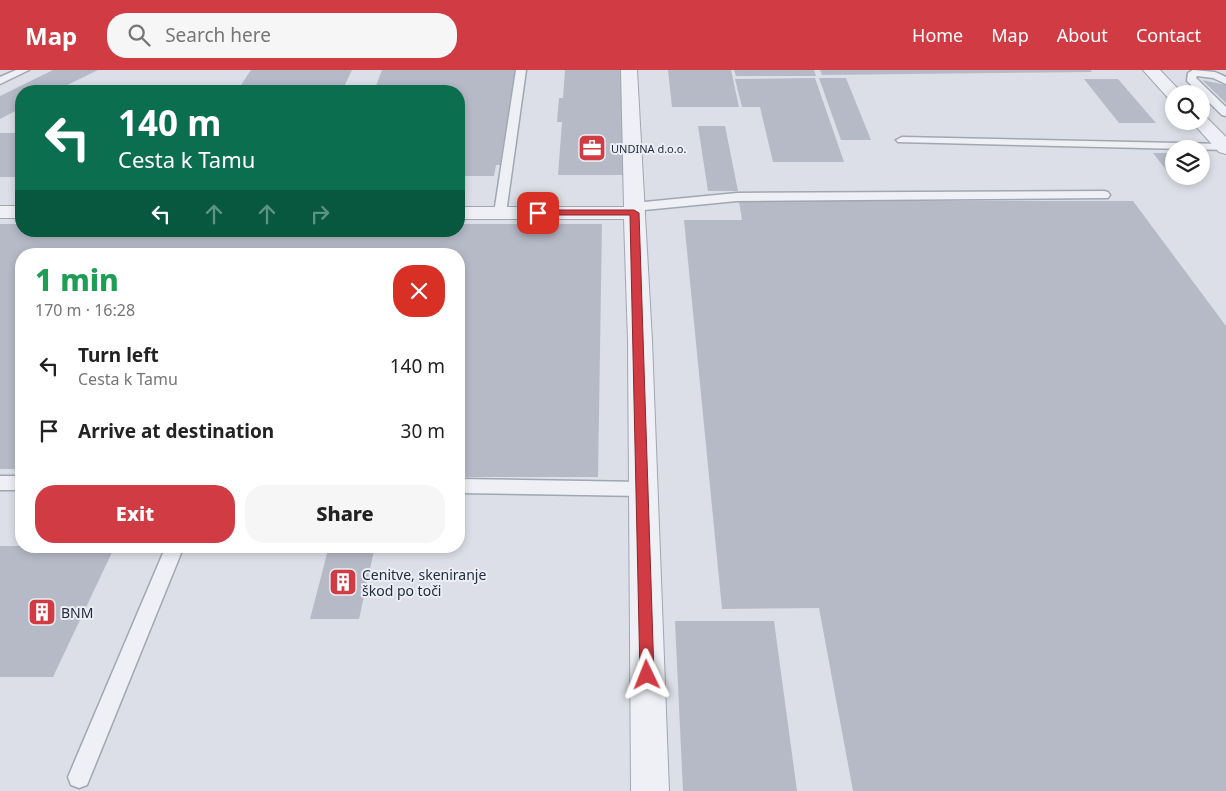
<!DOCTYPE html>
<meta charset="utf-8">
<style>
:root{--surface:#fff;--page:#f6f6f6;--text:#222;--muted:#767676;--accent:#d13b43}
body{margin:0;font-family:"Noto Sans",sans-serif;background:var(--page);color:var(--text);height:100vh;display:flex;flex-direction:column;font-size:19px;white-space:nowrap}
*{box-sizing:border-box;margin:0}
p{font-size:16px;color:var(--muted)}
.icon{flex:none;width:28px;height:28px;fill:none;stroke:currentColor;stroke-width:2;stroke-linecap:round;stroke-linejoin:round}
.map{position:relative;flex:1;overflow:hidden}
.panel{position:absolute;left:15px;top:178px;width:450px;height:305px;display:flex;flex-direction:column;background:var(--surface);border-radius:20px;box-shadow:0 2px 8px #0003}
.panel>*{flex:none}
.banner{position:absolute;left:15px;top:15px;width:450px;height:152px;border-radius:20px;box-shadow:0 2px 8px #0003;background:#0b6e4f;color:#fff;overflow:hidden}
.controls{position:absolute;left:1165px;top:15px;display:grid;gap:10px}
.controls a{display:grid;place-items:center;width:45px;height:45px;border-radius:50%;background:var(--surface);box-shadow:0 2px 8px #0003;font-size:25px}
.pin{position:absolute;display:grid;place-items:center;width:42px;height:42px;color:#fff;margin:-21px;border-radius:10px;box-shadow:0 2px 8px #0006}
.me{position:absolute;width:55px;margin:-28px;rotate:358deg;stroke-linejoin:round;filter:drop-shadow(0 0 4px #0008)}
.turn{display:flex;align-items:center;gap:18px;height:105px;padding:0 20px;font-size:22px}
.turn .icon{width:65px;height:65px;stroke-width:2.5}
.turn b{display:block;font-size:35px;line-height:42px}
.lanes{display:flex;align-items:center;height:48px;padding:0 20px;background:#0003;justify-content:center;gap:25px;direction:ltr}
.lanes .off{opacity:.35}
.round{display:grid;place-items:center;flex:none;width:52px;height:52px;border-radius:20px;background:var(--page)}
.overview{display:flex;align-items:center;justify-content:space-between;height:85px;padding:0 20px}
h1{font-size:30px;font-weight:800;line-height:38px;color:#1e9e55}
.primary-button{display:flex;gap:10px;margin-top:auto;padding:10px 20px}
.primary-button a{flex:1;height:58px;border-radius:20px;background:var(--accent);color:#fff;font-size:20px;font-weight:800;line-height:58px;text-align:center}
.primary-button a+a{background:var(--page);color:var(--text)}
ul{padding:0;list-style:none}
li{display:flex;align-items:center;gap:15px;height:65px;padding:0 20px}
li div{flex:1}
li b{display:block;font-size:19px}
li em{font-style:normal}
header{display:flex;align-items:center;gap:30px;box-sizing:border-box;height:70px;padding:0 25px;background:var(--accent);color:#fff}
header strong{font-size:24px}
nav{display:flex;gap:28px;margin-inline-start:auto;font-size:18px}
.search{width:350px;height:45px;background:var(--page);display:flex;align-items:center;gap:12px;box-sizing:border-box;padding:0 18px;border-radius:20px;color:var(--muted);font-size:19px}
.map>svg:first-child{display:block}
</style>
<header>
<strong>Map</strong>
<div class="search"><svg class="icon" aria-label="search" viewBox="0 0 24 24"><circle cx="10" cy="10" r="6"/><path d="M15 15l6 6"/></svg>Search here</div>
<nav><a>Home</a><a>Map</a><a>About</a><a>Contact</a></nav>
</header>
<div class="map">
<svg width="1226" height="721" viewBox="0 0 1226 721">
<rect width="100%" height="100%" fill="#dcdfe7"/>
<path fill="#b6bac6" d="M53,0H98L55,21H21V38L0,49V26Z
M251,0H352L342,21H237Z
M382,0H515L500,95H496L494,106H459V21H374Z
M565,0H622L624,105H558L562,52H557L559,28H563Z
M668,0H731L739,37H672Z
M734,0H814L816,6H736Z
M820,0H1090L1092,2L822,5Z
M815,8L844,92H773L760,37H742L735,9Z
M819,8H846L871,70H841Z
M1084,9H1118L1156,53H1119Z
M1202,10L1226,15V33Z
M698,56H725L738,121H708Z
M0,63H21V107H0Z
M1153,83H1174V106H1197L1200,110H1174Z
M739,131H1133L1226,256V721H853L819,538L722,539L684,150H742Z
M0,154H21V161H459V154H602L598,407H459V184H21V399H0Z
M0,476H115L53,607H0Z
M329,476H375L359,549H310Z
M675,551H774L797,721H683Z"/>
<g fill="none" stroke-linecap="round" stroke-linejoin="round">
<defs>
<path id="service" d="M16,0H29L0,14V7Z
M516,0H526L506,143L500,147L494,143Z
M1193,0L1215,2L1226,7V14L1213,8L1197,6L1196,8L1226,37V46L1222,45L1187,11L1188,3Z
M902,67L1225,74L1226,80L898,72L896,70Z
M1104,121L1108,122L1110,125L1108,128L737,131L634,141L628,137L634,133L737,123Z
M0,406H21V420H0Z
M459,409L642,412L648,414L651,419L648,424L642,426L459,423Z
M166,476H184L87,715L79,718L71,715L68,707Z"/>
<path id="minor" d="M621,0H637L652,271L669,721H631L628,271L624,149H459V137H624Z
M1143,0H1160L1183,24H1174V29L1168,28Z
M1201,46L1206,47L1226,67V84L1219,82L1191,51H1201Z
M0,136H21V148H0Z"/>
</defs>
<use href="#service" stroke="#a1a6b1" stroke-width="3"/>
<use href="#minor" stroke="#a1a6b1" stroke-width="2"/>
<use href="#service" fill="#eef0f5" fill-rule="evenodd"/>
<use href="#minor" fill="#eef0f5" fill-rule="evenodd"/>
</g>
<path fill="#d13b43" stroke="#88262c" d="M634,140L639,143L654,605L652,610L647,612L642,610L640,605L630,145H538L534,143L538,140Z"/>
<defs>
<symbol id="office-square" viewBox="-11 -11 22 22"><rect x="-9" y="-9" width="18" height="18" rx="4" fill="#d13b43" stroke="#ebeef4"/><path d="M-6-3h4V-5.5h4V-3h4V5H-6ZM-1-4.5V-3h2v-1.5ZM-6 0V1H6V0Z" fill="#fff"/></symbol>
<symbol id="building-square" viewBox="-11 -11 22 22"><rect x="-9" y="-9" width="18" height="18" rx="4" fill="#d13b43" stroke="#ebeef4"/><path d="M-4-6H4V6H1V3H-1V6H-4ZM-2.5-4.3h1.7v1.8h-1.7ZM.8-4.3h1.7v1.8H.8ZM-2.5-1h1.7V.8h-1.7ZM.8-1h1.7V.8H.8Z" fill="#fff"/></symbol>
</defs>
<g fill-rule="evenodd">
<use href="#office-square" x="576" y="62" width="32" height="32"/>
<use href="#building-square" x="327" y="496" width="32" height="32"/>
<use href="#building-square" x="26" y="526" width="32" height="32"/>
</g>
<g text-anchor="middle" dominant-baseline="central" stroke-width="4" stroke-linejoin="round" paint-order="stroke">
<g font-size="11" fill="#252c3d" stroke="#ebeef4" text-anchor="start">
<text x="611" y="78">UNDINA d.o.o.</text>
</g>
<g font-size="14" fill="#252c3d" stroke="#ebeef4" text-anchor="start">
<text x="362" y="504">Cenitve, skeniranje<tspan x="362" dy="16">škod po toči</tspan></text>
<text x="61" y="542">BNM</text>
</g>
</g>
</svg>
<div class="controls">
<a><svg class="icon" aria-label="search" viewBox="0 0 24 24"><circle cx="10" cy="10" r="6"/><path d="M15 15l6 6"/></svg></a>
<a><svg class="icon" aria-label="layers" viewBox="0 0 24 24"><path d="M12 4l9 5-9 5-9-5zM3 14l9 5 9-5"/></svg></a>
</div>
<div class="pin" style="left:538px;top:143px;background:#d93025"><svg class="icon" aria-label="arrive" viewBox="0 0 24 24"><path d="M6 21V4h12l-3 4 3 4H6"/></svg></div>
<svg class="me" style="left:647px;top:605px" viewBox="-20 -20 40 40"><path d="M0-17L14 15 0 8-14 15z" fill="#d13b43" stroke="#fff" stroke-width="4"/></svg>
<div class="banner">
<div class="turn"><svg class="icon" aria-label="left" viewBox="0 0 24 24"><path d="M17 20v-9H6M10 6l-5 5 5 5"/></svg><div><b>140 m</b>Cesta k Tamu</div></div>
<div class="lanes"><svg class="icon" aria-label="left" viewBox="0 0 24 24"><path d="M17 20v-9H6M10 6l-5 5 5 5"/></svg><svg class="icon off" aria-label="ahead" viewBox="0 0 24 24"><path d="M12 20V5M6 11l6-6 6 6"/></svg><svg class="icon off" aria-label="ahead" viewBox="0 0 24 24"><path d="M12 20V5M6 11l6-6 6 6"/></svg><svg class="icon off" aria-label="right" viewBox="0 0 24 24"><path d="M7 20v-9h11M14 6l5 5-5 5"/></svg></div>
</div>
<section class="panel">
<div class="overview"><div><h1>1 min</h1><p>170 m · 16:28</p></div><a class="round" style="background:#d93025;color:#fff"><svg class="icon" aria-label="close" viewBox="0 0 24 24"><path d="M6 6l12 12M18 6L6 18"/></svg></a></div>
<ul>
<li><svg class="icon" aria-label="left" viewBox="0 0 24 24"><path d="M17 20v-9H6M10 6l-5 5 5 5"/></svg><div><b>Turn left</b><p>Cesta k Tamu</p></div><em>140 m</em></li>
<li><svg class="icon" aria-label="arrive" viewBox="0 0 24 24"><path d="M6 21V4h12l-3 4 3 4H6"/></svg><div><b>Arrive at destination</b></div><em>30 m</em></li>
</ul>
<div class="primary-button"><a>Exit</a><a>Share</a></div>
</section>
</div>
